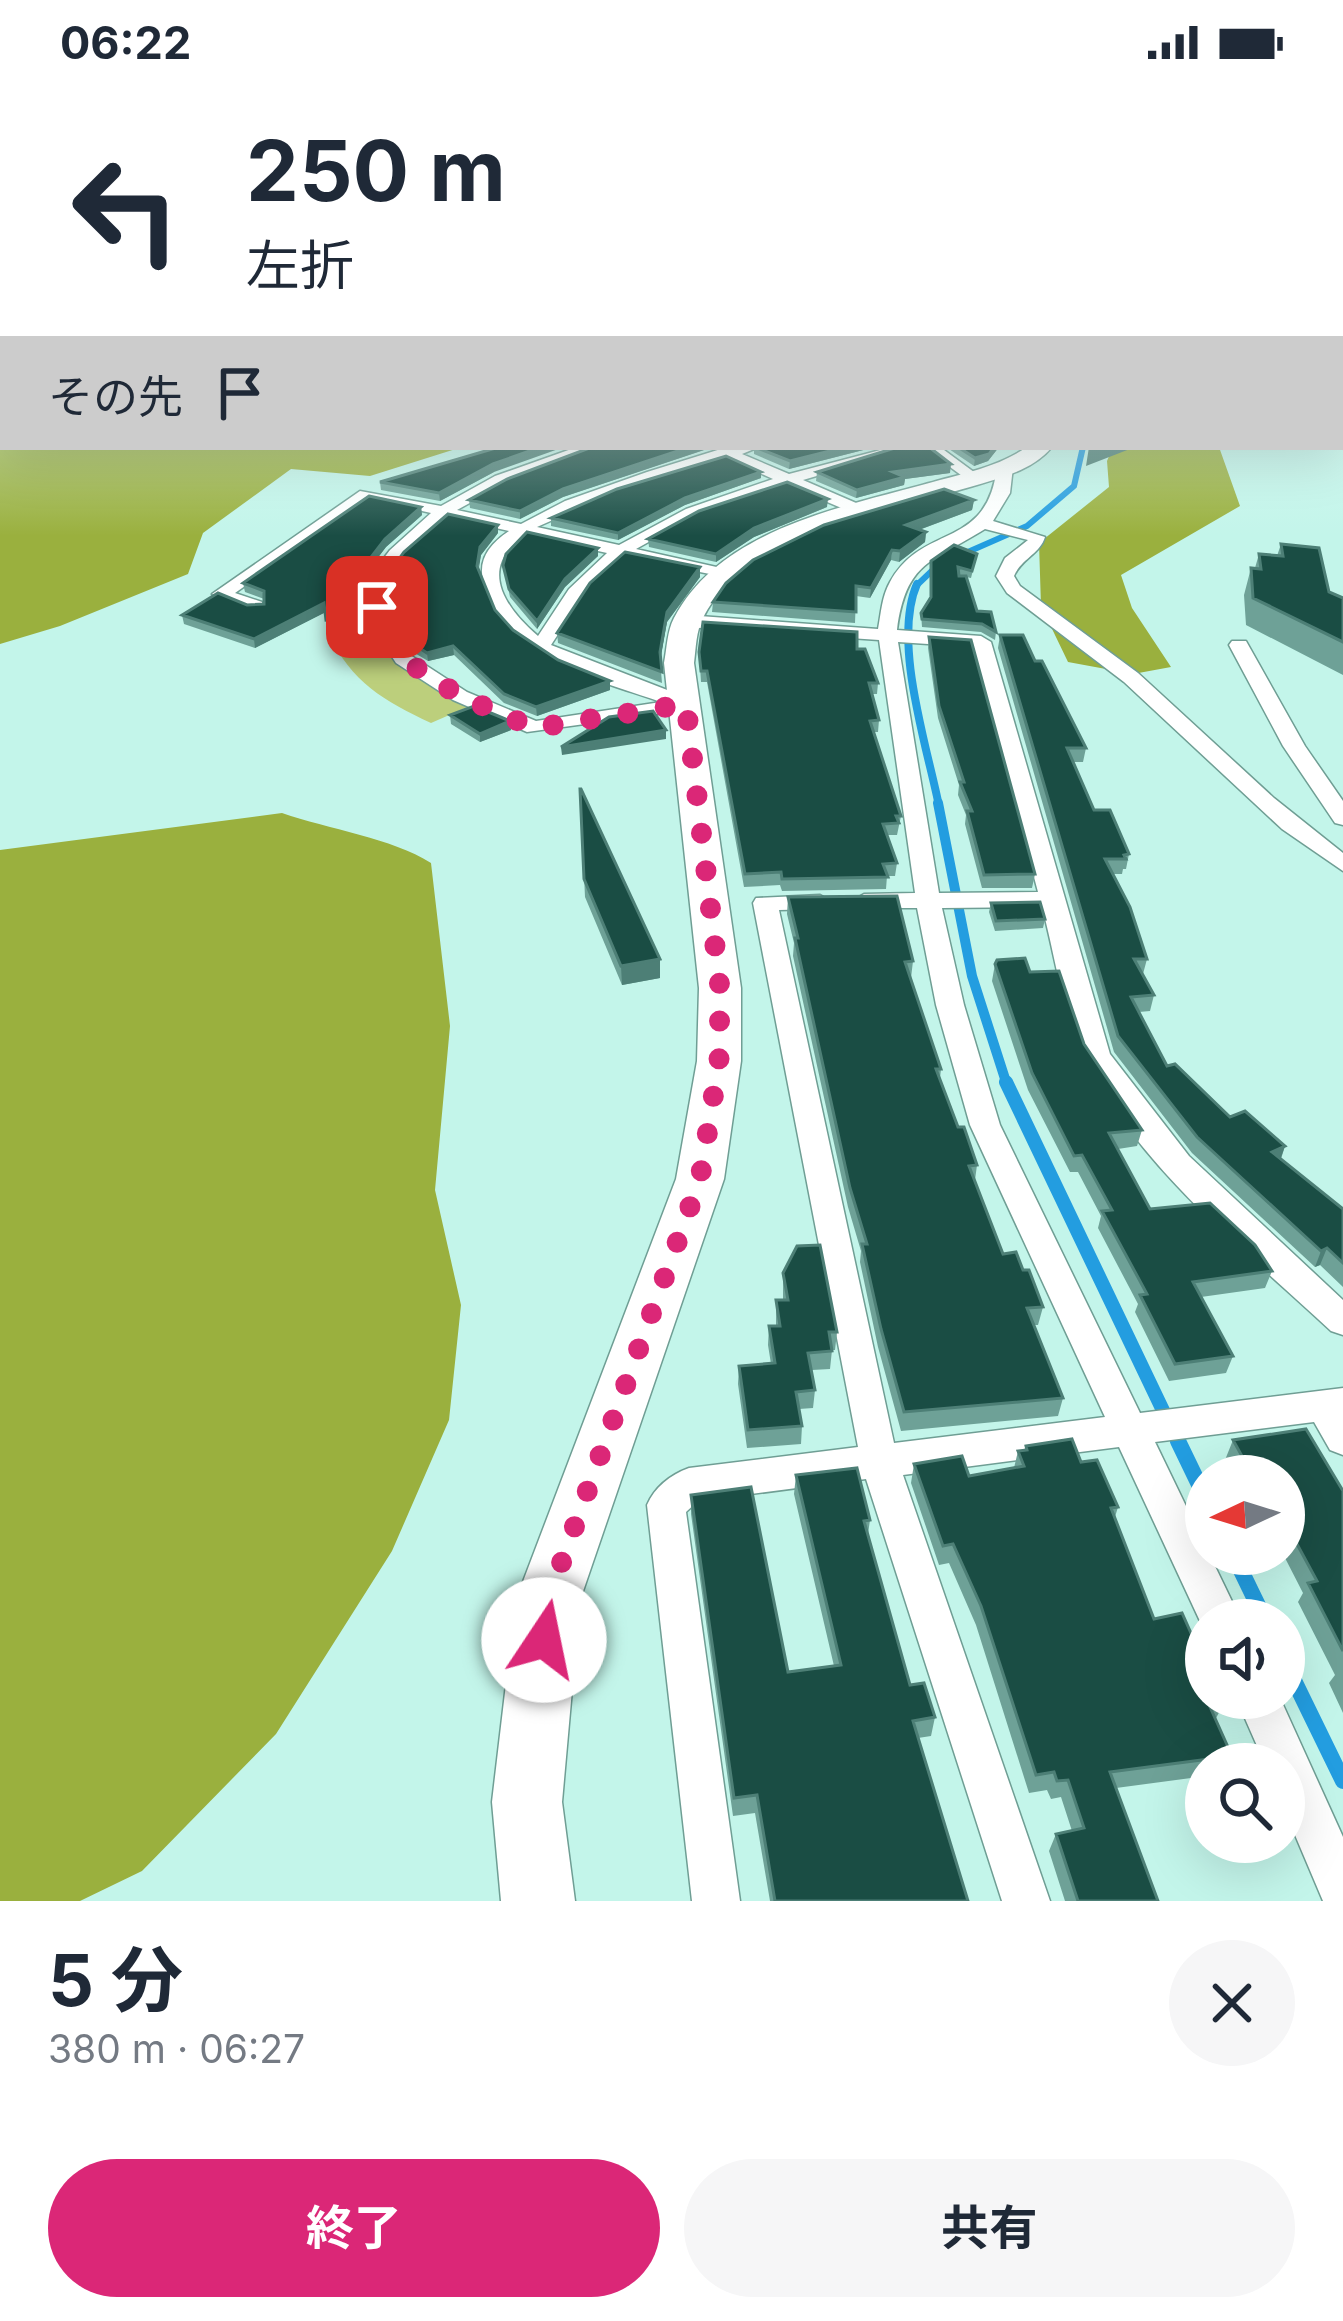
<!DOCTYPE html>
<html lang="ja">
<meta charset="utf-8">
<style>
:root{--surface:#fff;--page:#f6f6f7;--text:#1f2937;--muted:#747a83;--accent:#db2777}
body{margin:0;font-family:Inter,"Noto Sans JP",sans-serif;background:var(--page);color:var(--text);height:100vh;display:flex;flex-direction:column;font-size:45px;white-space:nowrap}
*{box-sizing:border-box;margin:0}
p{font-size:39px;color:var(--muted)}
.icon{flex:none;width:66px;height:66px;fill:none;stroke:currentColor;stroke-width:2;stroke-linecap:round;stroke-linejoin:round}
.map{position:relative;height:1817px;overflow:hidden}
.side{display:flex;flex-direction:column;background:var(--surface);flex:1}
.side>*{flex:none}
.banner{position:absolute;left:0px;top:0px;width:1344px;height:366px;box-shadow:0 12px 48px #0002;background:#fff;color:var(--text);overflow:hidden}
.needle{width:78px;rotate:266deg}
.fabs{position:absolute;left:1185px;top:1371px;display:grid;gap:24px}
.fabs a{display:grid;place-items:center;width:120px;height:120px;border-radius:50%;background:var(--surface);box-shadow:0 12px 48px #0002;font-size:60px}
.pin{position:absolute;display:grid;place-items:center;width:102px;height:102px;color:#fff;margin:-51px;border-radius:24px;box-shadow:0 6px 18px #0006}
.me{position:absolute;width:132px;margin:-66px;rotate:11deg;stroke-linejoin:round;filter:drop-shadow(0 0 9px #0008)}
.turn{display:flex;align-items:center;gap:42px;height:252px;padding:0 48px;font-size:54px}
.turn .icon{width:156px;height:156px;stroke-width:2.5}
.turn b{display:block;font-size:84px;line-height:102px}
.then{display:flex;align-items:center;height:114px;padding:0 48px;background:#0003;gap:24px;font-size:45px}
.round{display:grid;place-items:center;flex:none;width:126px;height:126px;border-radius:63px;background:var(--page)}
.summary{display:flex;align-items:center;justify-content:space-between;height:204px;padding:0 48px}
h1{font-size:72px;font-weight:700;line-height:90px}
.button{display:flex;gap:24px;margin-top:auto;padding:24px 48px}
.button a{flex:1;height:138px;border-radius:72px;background:var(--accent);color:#fff;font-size:48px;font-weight:700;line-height:138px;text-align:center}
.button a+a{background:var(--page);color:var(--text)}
.status{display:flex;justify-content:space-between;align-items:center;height:84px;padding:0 60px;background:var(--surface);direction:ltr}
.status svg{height:33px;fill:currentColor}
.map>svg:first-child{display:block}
</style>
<div class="status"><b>06:22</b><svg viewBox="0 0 49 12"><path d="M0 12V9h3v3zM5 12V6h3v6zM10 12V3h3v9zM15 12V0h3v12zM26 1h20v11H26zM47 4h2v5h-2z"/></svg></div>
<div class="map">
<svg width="1343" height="1817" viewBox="0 0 1343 1817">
<rect width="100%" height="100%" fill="#c3f5ea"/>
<path fill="#bccf7c" d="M378,545L407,585L470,622L431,639C384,617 351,598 329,550Z"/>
<path fill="#9ab03e" d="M0,213L3,363H462L370,392L291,385L203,449L188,490L60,542L0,560Z
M1113,363H1219L1240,422L1121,491L1132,524L1171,583L1133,590L1068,578L1041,522L1039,459L1109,403L1107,377Z
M282,729C328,745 392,754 431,779L450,942L435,1106L461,1221L449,1336L392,1467L276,1650L142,1787L80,1817H0V766Z"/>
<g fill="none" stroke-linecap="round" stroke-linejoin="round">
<path stroke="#239de0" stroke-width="6" d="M961,471L1027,442L1074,402L1083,363
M915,503L938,481"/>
<path stroke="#239de0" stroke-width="8" d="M917,500C892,557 927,662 939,722"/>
<path stroke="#239de0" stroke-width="10" d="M938,719L972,892L1007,1001"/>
<path stroke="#239de0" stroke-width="14" d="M1006,998L1179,1360"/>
<path stroke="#239de0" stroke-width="16" d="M1178,1357L1206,1415
M1233,1470L1265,1536
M1284,1576L1343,1697"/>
<defs>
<path id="street" d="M577,363H600L506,399L457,426L521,440L565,417L647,388L724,364L759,363L742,370L789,390L892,363H915L803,396L870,425V431H858L787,401L697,431L636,465L730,486V494L624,473L587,506L551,561L693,616L696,620L686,626L527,648L453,616L396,579L375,547L367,496L390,466L431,429L369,415L235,509L262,518V526H250L212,510L360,407L441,422L495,392ZM726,374L773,395L686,425L619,461L537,443L616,408ZM447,433L509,447C485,463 475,481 487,508C516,579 596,595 661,618L536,637L467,608L410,571L393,547L385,496L402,473ZM526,451L607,469L569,505L538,552C502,521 478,482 526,451Z
M923,363H940L982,394L969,397Z
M1005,378L1013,383L1010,409L993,437L1045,453C1040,470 1021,475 1014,492L1020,502L1138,589L1274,714L1343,769V787L1282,745L1124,598L1007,509L996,492L1005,474L1028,456L985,445C932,478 906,477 897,546L981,552L991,558L1110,970L1189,1072L1343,1216V1251L1331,1247C1244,1166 1138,1082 1084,974C1064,936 1054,866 1042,823L942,824L964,921L1000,1041L1140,1329L1343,1304V1371L1330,1366L1314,1338L1155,1358L1241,1536H1206V1550L1119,1363L903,1391L1050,1817H1002L866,1395L698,1417L686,1428L740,1817H692L647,1421C655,1403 670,1391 689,1384L858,1363L753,819L756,814L820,811L832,818L820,825L779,826L894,1359L1105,1333L970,1041L936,921L917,824H864L852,817L864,810L915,809L879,556L686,543L677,537L686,531L878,545C881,529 882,512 890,498C923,438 987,467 997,383ZM898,558L973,563L1038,808L939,809Z
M1232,557H1246L1305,662L1343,717V741L1335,739L1283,662L1229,561Z
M1236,1614H1280L1343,1753V1817H1323L1284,1725V1680H1265Z"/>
<path id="primary" d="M1027,363H1052C1032,387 1000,394 970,403C892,426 742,453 703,534C696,547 696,564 694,579L741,904V977L724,1095L580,1516L562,1718L575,1817H501L492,1718L516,1516L676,1095L697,977L699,904L664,579C667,564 667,547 674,534C722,442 850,422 940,396C970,388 1001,381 1027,363Z"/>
</defs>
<use href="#street" stroke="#6f9e94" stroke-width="3"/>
<use href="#primary" stroke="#6f9e94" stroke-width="3"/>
<use href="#street" fill="#fff" fill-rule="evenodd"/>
<use href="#primary" fill="#fff" fill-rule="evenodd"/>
</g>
<path fill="#6ea197" d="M592,363H713L563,413L520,435L470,424L469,416Z
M754,363H875L789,385L754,370Z
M946,363H999L988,377L974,382Z
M494,388L440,417L381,406L380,398Z
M761,388V394L685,421L618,456L551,442V434Z
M817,388L950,389L905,395L904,401L856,414L816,397Z
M974,416L972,426L919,446L926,448L925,458L899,478L891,476L870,514L856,512L855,539L712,528L713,518Z
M421,423L422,431L386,463L363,493L370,541L327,545L325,528L255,564L184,540L182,531L264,520V515L245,508L243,499Z
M827,423L754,453L716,478L649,463L648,455Z
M498,449L481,471L478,485L495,526L513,546L558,576L610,606L537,632L504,619L454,571L428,577L413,568L397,545L389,489Z
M1281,460L1329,508L1343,514V591L1246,541L1244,511L1251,484H1255L1259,470L1277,472Z
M977,470L971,494L966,493L977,527L996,548L995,556L981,548L922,543L921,529L930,514L931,477Z
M598,472L565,503L537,545L510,513L503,481Z
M700,483V493L667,538L660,575L662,599L558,559L557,549Z
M1000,551L1035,577L1086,664L1083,678H1073L1094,726L1129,770L1126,785H1123L1122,790H1113L1147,875L1143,890L1154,911L1150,927L1139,928L1167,982L1230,1033L1285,1062L1281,1075L1343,1125V1203L1320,1181L1315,1183L1192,1069L1114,968L998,564Z
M929,553L1035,790L1032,804H982L965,740L966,731L958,711L959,701L938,634L928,564Z
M857,565L878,599L877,610H872L879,636L878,648H874L901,732L897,751H887L897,779L895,792H887L886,805L782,807L780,801L744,803L707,598H701L699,568Z
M450,631L510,637L511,646L480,658L451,640Z
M580,705L660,875V894L622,901L585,813Z
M788,813L913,877L911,894L941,985L940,994L958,1043L977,1081L975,1096L1003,1170L1023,1186L1043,1223L1038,1241H1034L1063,1314L1058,1332L901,1347L878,1263L860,1178L861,1167L848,1123L793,872L794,859L787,830Z
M991,819L1045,835L1043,844L995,847L989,828Z
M995,880L1030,888L1084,960L1142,1046L1137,1062L1118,1065L1150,1125L1272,1187L1265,1204L1201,1213L1233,1272L1226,1289L1169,1297L1135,1228L1138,1220L1098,1144L1101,1132L1078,1088H1070L1028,1006L992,897Z
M783,1189L837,1248L835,1266H832L830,1285L812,1286L815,1306L813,1324L799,1325L802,1342L801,1360L747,1364L738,1300L739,1282L771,1280L768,1261L769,1242H776V1216H783Z
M1233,1356L1343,1407V1629L1329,1599L1335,1591L1298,1518L1303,1509L1283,1470L1284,1392H1234L1225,1376Z
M1026,1362L1081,1378L1118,1423L1115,1433L1154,1535L1223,1621L1215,1636L1232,1672L1228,1680H1206V1692L1116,1704L1158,1817H1065L1049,1767L1056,1750L1072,1747L1061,1713L1051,1715L1047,1706L1029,1709L976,1541L949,1479L939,1481L911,1399L914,1380L969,1392L1014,1384L1018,1367L1024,1366Z
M796,1391L870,1436L868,1450L910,1601L935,1633L931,1652L918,1654L968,1817H770L755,1729L733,1732L691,1430V1411L788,1588L834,1582L794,1410Z"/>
<path fill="#4d7f76" d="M541,363H564L494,388L440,417L439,409L493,380Z
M690,363H713L563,413L520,435V427L563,405Z
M846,363H875L789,385L790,377Z
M994,363H999L988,377L974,382L975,374Z
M1089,363H1135L1086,382Z
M951,380L950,389L905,395L904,401L856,414L857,406L893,388Z
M761,388V394L685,421L618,456V449L685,414Z
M828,415L827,423L754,453L716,478V470L754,444Z
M974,416L972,426L905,451L906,441Z
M421,423L422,431L386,463L363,493L362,485L385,455Z
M498,441V449L481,471L478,490L480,463Z
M926,448L925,458L899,478L900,467Z
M598,464V472L565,503L537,545V537L565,495Z
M892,466L891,476L870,514L871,504Z
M700,483V493L667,538L660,578V568L667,528Z
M324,519L326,528L255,564L254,555Z
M368,532L370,541L327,545L326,536Z
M453,562L454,571L428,577L427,569Z
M610,597V606L537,632L536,623Z
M510,637L511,646L480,658V650Z
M666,646V655L562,671L561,663Z
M660,875V894L622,901L621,882Z
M1285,1062L1279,1079L1272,1068Z
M1327,1164L1320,1181L1315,1183L1321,1167Z"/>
<path fill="#1a4d44" stroke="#4d7f76" stroke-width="3" d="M499,363H541L493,380L439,409L380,398Z
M592,363H690L563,405L520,427L469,416L507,395Z
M755,363H846L790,377Z
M898,363H929L951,380L893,388L905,393L857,406L817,388Z
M958,363H994L989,370L975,374Z
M726,372L761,388L685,414L618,449L551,434L617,405Z
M787,398L828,415L754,444L716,470L648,455L699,427Z
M944,405L974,416L906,441L926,448L900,467L892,466L871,504L856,502V528L713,518L726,499L753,476L824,441Z
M369,412L421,423L385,455L362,485L368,532L326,536L324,519L254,555L182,531L218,509L247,521L264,520V507L243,499Z
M448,430L498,441L480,463L477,482L495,526L513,546L558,576L610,597L536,623L504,610L453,562L427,569L412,559L396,537L389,489L404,468Z
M527,448L598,464L565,495L537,537L509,505L503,481L506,470Z
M1281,460L1319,464L1329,508L1343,514V558L1253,514L1251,484L1261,485L1259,470L1283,472Z
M954,461L977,470L972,487L958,483L959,492H966L977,527L991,528L996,548L982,540L922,535L921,529L931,513V477Z
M625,468L700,483L667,528L660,568L662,588L557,549L590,499Z
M703,538L857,548V565H865L878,599H869L879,636L870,637L901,732H896L899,739L883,740L897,779L883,780L888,793L782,795L781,788L745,790L707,587H701L699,568Z
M1000,551H1023L1035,577H1042L1086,664H1067L1094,726H1110L1129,770L1124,771L1126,775H1105L1130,823L1147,875H1134L1154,911L1131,913L1167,982L1175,980L1230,1033L1245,1027L1285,1062L1272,1068L1343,1125V1179L1327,1164L1321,1167L1197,1053L1118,952Z
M929,553L971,556L1035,790L984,791L967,727H972L960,698H964L939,622Z
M474,622L510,637L480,650L450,631Z
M653,627L666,646L561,663L609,633Z
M580,705H581L660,875L621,882L584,795Z
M897,812L913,877L905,878L941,985H936L958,1043H964L977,1081L969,1082L1003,1170L1016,1168L1023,1186H1029L1043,1223L1027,1224L1063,1314L904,1328L881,1245L862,1160H867L850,1104L795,854H798L788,813Z
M1040,818L1045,835L996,837L991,819Z
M1025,874L1030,888L1059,887L1084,960L1142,1046L1109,1049L1150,1125L1210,1119L1255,1161L1272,1187L1193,1198L1233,1272L1175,1280L1140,1211L1147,1210L1102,1127L1112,1126L1082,1071L1074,1072L1032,989L995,880L997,876Z
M820,1161L837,1248H829L832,1267L808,1269L815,1306L796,1308L802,1342L748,1346L739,1282L775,1279L769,1242H780L776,1216H788L783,1189L797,1162Z
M1306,1345L1343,1407V1567L1308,1499L1317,1497L1284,1436V1392H1253L1233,1356Z
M1072,1355L1081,1378L1097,1376L1118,1423L1111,1424L1154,1535L1182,1529L1206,1583V1614H1220L1223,1621L1210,1623L1232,1672L1110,1688L1158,1817H1078L1056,1750L1084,1744L1068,1696L1057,1697L1054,1688L1036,1691L981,1522L953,1460L943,1462L914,1380L962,1372L969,1392L1024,1382L1018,1367L1027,1366L1026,1362Z
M857,1384L870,1436L864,1437L910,1601L924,1599L935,1633L913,1637L968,1817H775L757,1711L734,1714L691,1411L751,1403L788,1588L841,1581L796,1391Z"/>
<linearGradient id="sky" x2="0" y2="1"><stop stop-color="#59abe5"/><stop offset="0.44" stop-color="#e4faf6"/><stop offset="1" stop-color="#e4faf6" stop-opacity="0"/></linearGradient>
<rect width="1343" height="452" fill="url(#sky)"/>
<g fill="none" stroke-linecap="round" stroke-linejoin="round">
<path stroke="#db2777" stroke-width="21" stroke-dasharray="0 37.8" d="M377,523L384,547L403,575L460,612L534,644L686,620L720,904L719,977L700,1095L548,1516L544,1556"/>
</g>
</svg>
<div class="fabs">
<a><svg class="needle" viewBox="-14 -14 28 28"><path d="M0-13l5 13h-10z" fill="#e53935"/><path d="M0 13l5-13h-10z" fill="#747a83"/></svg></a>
<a><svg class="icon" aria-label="sound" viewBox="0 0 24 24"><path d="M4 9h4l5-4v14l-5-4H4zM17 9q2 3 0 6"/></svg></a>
<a><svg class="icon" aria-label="search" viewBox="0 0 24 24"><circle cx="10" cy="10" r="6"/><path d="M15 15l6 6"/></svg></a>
</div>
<div class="pin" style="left:377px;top:523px;background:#d93025"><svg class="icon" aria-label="arrive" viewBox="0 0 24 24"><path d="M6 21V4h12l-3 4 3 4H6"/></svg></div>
<svg class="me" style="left:544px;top:1556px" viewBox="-20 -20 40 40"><circle r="19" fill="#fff"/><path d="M0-13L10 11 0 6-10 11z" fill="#db2777"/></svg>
<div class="banner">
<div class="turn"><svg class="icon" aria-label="left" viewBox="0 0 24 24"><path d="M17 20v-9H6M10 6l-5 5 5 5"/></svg><div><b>250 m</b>左折</div></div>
<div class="then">その先<svg class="icon" aria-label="arrive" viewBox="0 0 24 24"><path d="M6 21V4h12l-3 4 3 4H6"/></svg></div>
</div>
</div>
<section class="side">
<div class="summary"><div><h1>5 分</h1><p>380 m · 06:27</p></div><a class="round"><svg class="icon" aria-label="close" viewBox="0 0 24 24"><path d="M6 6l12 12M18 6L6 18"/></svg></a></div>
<div class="button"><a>終了</a><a>共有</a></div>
</section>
